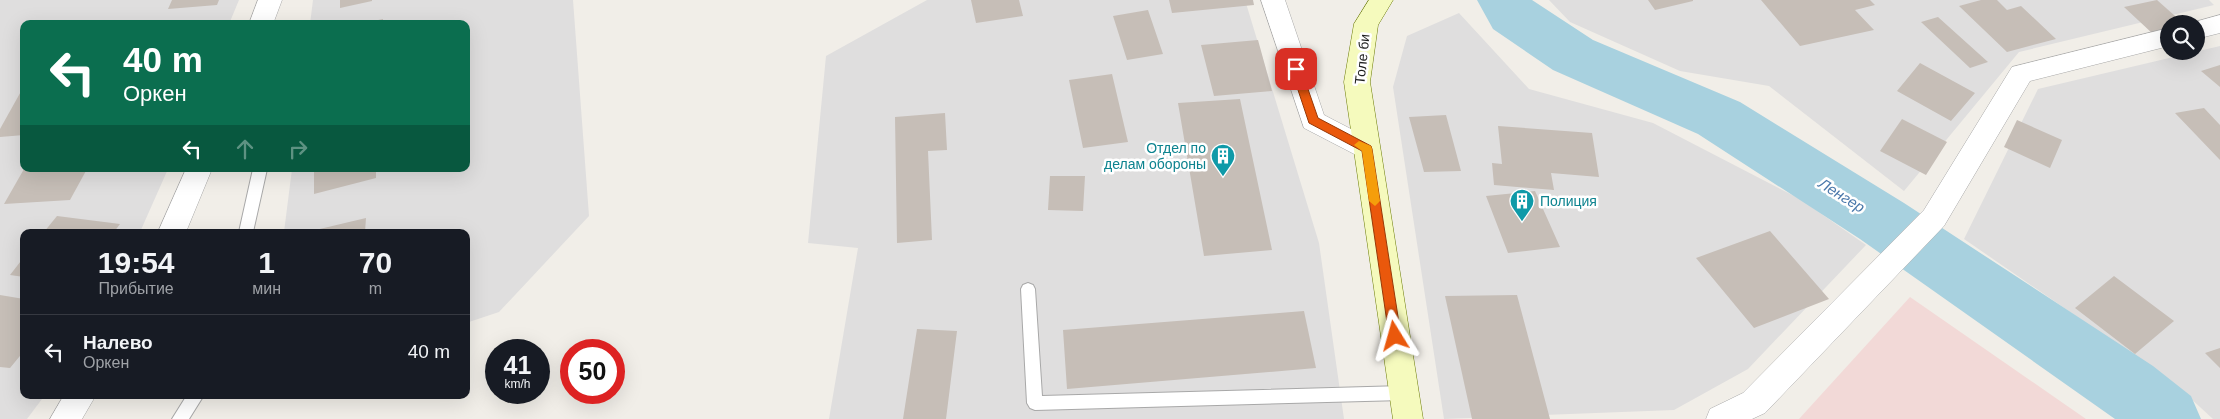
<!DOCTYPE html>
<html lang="ru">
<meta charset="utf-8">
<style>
:root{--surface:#171b24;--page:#20242c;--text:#f1f3f6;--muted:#9ea1a6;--line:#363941}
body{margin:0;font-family:Helvetica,sans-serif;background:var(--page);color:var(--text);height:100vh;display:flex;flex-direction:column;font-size:19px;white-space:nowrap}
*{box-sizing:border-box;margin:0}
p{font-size:16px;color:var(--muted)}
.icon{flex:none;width:28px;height:28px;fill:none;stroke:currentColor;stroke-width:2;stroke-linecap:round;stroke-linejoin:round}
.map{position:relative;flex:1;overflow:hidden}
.drawer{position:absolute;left:20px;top:229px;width:450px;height:170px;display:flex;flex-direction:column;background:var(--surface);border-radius:10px;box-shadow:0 5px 20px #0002}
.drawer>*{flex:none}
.hud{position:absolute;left:20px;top:20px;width:450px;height:152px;border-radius:10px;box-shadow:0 5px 20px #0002;background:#0b6e4f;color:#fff;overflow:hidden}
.tools{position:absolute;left:2160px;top:15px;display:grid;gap:10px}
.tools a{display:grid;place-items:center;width:45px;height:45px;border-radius:50%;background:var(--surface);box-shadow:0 5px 20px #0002;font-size:25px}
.speed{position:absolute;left:485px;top:339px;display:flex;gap:10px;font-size:25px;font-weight:700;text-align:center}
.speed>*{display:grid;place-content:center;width:65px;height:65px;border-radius:50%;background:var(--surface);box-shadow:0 5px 20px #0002;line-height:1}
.speed small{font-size:12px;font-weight:400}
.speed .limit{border:8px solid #d22;background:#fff;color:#111}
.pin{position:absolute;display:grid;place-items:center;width:42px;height:42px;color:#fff;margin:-21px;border-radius:10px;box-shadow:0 2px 8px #0006}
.me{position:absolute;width:55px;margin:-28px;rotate:352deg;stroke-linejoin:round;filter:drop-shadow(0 0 4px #0008)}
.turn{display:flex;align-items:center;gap:18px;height:105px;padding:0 20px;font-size:22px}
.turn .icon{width:65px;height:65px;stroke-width:2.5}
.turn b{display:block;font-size:35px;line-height:42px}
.lanes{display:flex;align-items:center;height:48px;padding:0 20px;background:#0003;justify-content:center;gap:25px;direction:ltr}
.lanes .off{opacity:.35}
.eta{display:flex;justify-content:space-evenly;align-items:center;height:85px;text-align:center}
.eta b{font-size:30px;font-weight:700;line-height:35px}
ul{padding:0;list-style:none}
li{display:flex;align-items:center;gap:15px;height:75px;padding:0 20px;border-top:1px solid var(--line)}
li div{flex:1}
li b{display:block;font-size:19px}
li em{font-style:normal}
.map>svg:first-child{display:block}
</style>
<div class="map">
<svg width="2220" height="419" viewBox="0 0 2220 419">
<rect width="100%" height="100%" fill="#f1eee8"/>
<path fill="#dfdede" d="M0,0H239L229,24H24V169H168L140,232H24V395H45L27,419H0Z
M313,0H573L589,216L499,312L466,323V232H284L292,169H466V24H310Z
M927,0H1245L1319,243L1344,419H829L858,248L808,243L826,56Z
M1549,0H2209L2214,5L2019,52L1904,191L1769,86L1680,71L1570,22Z
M1459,13L1529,89L1653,123L1800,199L1866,245L1748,369L1674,410L1444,419L1393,87L1407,36Z
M2220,46V419H2213L2176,385L1964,239L2038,89Z"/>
<path fill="#f2d9d7" d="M1910,297L2086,419H1799Z"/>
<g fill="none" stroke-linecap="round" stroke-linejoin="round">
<path fill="#a8d1df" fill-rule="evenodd" d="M1477,0H1532L1593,40L1740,102L1904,203L2153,366L2191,396L2201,419H2115L1860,239L1698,134L1553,70L1493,29Z"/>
</g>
<path fill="#c6beb7" d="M172,0H219L217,5L168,9Z
M340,0H372V1L340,8Z
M971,0H1019L1023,16L976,23Z
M1169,0H1253L1254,5L1172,13Z
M1648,0H1693V1L1655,10Z
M1761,0H1870L1875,5L1855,10L1874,30L1800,46Z
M1981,0H1997L2007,10L2021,6L2056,39L2007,52L1959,6Z
M2157,0L2184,24H2169V31L2153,34L2124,7Z
M1148,10L1163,54L1127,60L1113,16Z
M1938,17L1988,62L1970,68L1921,22Z
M383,19V24H364V23Z
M1258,40L1272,91L1214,96L1201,45Z
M1920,63L1975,93L1951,121L1897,91Z
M2220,65V87L2201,71Z
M1112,74L1128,142L1083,148L1069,80Z
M24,86V135L0,137V129Z
M1240,99L1272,250L1204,256L1178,103Z
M2204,108L2220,125V160L2175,113Z
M945,113L947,150L928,151L932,240L897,243L895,117Z
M1446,115L1461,171L1424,172L1409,117Z
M1902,119L1947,142L1926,175L1880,151Z
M2017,120L2062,140L2050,168L2004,147Z
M1498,126L1592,133L1599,177L1551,173L1554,190L1494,185L1492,163L1502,164Z
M24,169H87L70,200L4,204Z
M314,169H376V178L314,194Z
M1050,176H1085L1083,211L1048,210Z
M1535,191L1560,247L1508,253L1486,196Z
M57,216L120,224L114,232H44Z
M366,218L365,232H307Z
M1770,231L1829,299L1754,328L1696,258Z
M24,257V277L10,275Z
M2114,276L2174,321L2135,354L2075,308Z
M0,295L24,299V351L10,368L0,367Z
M1517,295L1550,419H1472L1445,296Z
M1304,311L1316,368L1067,389L1063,330Z
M917,329L957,331L946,419H903Z
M2220,348V368L2205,353Z"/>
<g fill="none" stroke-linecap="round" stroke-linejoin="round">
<defs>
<path id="service" d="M253,169H267L253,232H239Z
M1028,283L1033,285L1035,289L1042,396L1403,386L1408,388L1411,393L1408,398L1403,400L1035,410L1030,408L1027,403L1021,289L1023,285Z
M187,395H204L189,419H172Z"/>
<path id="minor" d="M258,0H282L273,24H249Z
M1261,0H1285L1324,115L1376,142L1380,149L1376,156L1367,159L1358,156L1304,128Z
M2220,15V33L2196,39V24H2187Z
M2169,28V46L2030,81L1944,226L1765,413L1752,419H1706L1710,409L1743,393L1924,210L2012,67Z
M186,169H212L186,232H158Z
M64,395H96L82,419H50Z"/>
<path id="secondary" d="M1369,0H1393L1378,25L1370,82L1423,419H1393L1344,82L1354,24Z"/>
</defs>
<use href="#service" stroke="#a8a8a8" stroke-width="2"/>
<use href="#minor" stroke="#a8a8a8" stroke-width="1"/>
<use href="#secondary" stroke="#6b7b05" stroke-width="1"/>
<use href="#service" fill="#fff" fill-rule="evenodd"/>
<use href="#minor" fill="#fff" fill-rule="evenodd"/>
<use href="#secondary" fill="#f5fabd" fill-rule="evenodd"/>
</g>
<path fill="#ea580c" stroke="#983908" d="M1296,65L1301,69L1318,118L1371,146L1372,149L1401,336L1399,340L1395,342L1391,340L1389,336L1362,151L1309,123L1291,69Z"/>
<path fill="#f59e0b" d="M1359,141L1371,146L1372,149L1380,201L1375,206L1369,201L1362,151L1354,145Z"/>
<defs>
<symbol id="building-pin" viewBox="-11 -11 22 30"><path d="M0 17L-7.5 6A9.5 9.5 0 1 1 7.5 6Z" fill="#0f9aa8" stroke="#fff"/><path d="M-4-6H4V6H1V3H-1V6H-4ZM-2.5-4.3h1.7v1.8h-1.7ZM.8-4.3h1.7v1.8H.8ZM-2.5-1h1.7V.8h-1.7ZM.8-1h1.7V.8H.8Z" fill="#fff"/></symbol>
</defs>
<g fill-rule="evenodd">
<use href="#building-pin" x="1209" y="142" width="28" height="38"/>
<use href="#building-pin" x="1508" y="187" width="28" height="38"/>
</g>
<g text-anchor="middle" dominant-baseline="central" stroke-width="5" stroke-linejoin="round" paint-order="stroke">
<g font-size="14" fill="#212121" stroke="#fff">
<text transform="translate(1362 59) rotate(-84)">Толе би</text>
</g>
<g font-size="14" fill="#0d838f" stroke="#fff" text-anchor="end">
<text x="1206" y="148">Отдел по<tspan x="1206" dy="16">делам обороны</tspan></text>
<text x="1540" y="201" text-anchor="start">Полиция</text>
</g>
<g font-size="15" font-style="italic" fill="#4977aa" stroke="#fff">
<text transform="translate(1842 195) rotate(32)">Ленгер</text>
</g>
</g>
</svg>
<div class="tools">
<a><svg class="icon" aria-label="search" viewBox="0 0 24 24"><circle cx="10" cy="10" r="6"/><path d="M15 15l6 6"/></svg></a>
</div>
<div class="speed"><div>41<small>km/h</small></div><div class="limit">50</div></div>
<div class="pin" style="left:1296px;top:69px;background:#d93025"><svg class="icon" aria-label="arrive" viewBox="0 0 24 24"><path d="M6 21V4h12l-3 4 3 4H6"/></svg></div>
<svg class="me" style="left:1395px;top:336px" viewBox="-20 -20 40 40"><path d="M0-17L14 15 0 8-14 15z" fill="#ea580c" stroke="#fff" stroke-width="4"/></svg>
<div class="hud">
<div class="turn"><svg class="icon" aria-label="left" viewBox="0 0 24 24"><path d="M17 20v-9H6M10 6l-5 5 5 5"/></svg><div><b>40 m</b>Оркен</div></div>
<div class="lanes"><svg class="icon" aria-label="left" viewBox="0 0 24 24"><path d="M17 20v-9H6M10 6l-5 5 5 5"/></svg><svg class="icon off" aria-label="ahead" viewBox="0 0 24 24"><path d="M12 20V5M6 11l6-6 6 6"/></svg><svg class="icon off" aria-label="right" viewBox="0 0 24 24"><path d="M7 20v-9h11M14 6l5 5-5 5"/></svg></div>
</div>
<section class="drawer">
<div class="eta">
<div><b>19:54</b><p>Прибытие</p></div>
<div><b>1</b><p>мин</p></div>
<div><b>70</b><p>m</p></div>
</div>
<ul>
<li><svg class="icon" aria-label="left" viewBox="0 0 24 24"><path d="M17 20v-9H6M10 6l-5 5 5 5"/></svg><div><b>Налево</b><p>Оркен</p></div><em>40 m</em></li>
</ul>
</section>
</div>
